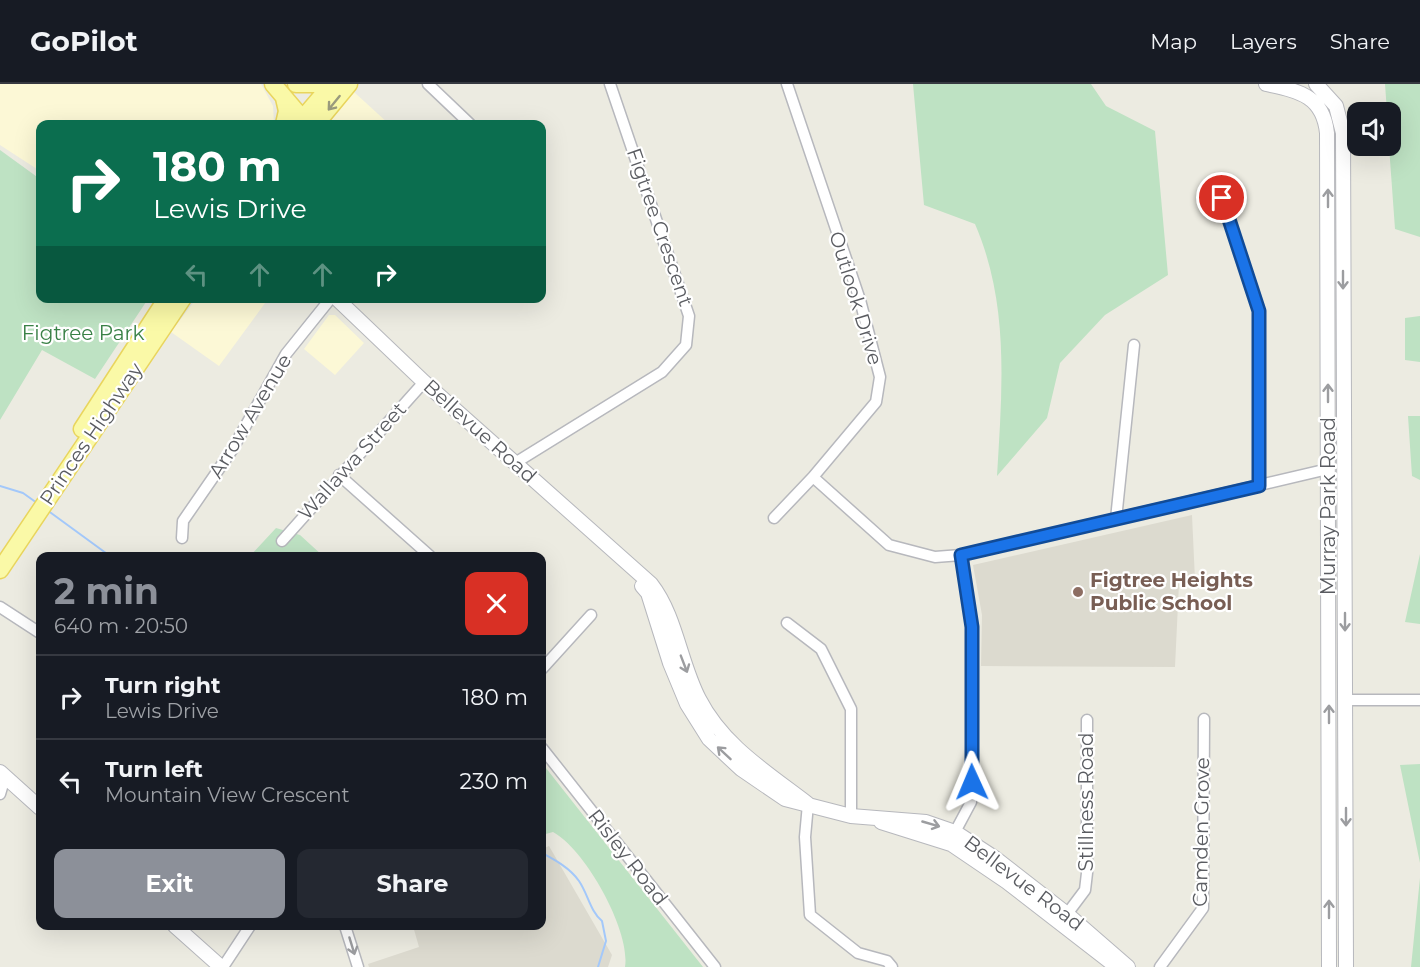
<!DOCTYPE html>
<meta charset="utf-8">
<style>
:root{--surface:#171b24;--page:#242831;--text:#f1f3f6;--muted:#9ea1a6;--line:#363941;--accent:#8c9099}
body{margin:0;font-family:Montserrat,sans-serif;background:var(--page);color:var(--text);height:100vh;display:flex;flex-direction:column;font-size:22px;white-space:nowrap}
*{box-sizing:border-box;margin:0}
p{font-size:20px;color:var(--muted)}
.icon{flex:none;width:33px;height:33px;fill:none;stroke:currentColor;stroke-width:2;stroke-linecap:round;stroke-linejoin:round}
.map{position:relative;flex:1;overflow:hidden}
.sheet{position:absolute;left:36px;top:468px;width:510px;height:378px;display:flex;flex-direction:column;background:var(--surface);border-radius:12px;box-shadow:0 6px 24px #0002}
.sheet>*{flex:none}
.guide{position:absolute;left:36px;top:36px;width:510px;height:183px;border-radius:12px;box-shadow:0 6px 24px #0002;background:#0b6e4f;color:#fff;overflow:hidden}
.tools{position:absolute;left:1347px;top:18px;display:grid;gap:12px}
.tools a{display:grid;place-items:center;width:54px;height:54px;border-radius:12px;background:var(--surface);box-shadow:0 6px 24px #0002;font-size:30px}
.pin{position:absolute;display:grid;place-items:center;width:51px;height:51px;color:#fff;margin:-26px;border:3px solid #fff;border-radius:50%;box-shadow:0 2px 6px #0007}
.me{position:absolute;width:66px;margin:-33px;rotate:359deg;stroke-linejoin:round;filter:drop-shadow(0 0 4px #0008)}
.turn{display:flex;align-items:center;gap:21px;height:126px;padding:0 18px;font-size:27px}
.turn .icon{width:78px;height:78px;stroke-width:2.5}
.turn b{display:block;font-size:42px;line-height:51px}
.lanes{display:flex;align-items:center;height:57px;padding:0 18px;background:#0003;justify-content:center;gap:30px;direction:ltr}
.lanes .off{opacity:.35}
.round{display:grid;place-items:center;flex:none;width:63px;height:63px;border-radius:12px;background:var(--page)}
.head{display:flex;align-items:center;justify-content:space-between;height:102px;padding:0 18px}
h1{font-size:36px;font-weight:700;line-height:45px;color:var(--accent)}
.primary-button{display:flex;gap:12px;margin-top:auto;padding:12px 18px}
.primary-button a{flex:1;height:69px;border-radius:12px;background:var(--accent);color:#fff;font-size:24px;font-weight:700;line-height:69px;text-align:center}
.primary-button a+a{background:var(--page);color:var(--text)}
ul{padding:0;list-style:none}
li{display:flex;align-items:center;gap:18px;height:84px;padding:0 18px;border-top:2px solid var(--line)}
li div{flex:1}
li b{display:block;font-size:22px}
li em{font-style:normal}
header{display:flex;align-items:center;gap:36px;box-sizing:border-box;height:84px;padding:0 30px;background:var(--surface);border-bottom:2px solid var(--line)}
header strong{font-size:28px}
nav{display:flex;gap:33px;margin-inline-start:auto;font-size:21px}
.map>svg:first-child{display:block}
</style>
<header>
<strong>GoPilot</strong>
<nav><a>Map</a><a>Layers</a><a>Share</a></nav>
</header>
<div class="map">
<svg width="1420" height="883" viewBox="0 0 1420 883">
<rect width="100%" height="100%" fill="#ecebe1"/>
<path fill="#fcf8d6" d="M0,0H261L273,22L274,40H40V87L0,61Z
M354,8L389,40H328Z
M196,215V214L268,215L219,282L171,248Z
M329,231H335L364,259L335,291L304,265Z"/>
<path fill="#dcdacf" d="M1192,431L1195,496L1179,499L1175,583L981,582L982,531L973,481Z
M549,762L612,871L608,883H369L368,880L419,863L413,842H542V765Z"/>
<path fill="#bee2c3" d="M913,0H1091L1106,22L1155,47L1168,191L1105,231L1060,279L1047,334L997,392C1002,306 1010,221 975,140L924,121Z
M1385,0H1420V153L1395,145L1389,62L1390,28H1387Z
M0,66L40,95V214L148,215L95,295L42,266L0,336Z
M1420,232V278L1405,276V234Z
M1408,332H1420V396L1412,392Z
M276,444L300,451L323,472H250Z
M1420,470V540L1405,538Z
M542,679L703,883H625C631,847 585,765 553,748L542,751Z
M1420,680V779L1400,681Z
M1420,794V883H1411Z"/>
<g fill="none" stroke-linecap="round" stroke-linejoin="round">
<path stroke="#a3c8fa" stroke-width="2" d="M0,402L23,409L37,419
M47,426L110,472
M542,769C555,776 570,784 579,797C588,810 590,827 602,837L606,857L598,883"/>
<defs>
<path id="minor" d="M428,0L470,40
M1222,114L1259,227V402
M515,379L662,288L686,261L689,232L610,0
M339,391L430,472
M813,393L889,461L935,473L961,471L1328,385
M774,434L813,393L876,318L880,293L860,216L787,0
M1116,435L1134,261
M182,454L183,437L232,366L286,270L331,214
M282,457L424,298
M0,523L40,549
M787,539L821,565L851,625V732
M542,585L591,531
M1346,616H1420
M542,664L715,883
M0,710L5,693
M808,720L805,753L810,831L858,869L887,877L892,883
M955,748L971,718L972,698V543L961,471
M1067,830L1085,806L1087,789V636
M345,842L358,883
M223,883L250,842
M1160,883L1203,824L1204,635"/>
<path id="tertiary" d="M1266,0C1298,7 1323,11 1327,49L1329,883
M1316,0L1336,22L1343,49L1346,883
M336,214L424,298L651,500C676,532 680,579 699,615C723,662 768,689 808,720
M642,502L648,509L670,579L687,620L709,655L741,685L785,715L851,732L926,738L955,748L995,774L1067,830L1128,883
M0,688L40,724
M881,738L951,760L1007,798L1113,880
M175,842L221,883"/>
<path id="primary" d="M273,0L307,40
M296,0H316
M284,40L287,27L284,14
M298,40L332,0
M316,40L349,0
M82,345L167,214
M0,486L183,214"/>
</defs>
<use href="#minor" stroke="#b7b8bd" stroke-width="13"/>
<use href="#tertiary" stroke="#b7b8bd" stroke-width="16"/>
<use href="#primary" stroke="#e9d55d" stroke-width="19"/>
<use href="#minor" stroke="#fff" stroke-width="10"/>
<use href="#tertiary" stroke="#fff" stroke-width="14"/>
<use href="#primary" stroke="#faf9a7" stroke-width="16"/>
</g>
<defs><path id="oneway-shaft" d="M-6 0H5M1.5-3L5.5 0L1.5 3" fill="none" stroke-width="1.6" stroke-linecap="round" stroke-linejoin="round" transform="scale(1.5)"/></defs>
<use stroke="#9a9b7d" href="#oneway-shaft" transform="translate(334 19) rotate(129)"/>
<g stroke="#9c9da0">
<use href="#oneway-shaft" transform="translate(1328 114) rotate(-90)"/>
<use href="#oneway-shaft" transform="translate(1343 196) rotate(90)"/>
<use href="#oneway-shaft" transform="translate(1328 309) rotate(-90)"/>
<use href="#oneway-shaft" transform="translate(1345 538) rotate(90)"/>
<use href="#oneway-shaft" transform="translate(684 580) rotate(69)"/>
<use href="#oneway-shaft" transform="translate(1329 630) rotate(-90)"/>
<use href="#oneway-shaft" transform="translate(724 669) rotate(-137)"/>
<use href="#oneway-shaft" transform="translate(1346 733) rotate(90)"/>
<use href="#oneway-shaft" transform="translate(931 740) rotate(16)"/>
<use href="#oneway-shaft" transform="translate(1329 825) rotate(-90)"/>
<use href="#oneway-shaft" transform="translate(352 862) rotate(73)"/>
</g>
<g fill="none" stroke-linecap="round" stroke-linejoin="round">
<defs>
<path id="route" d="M972,698V543L961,471L1259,402V227L1222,114"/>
</defs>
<use href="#route" stroke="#114b97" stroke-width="15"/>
<use href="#route" stroke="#1a73e8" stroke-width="10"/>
</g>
<circle fill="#8d6e63" stroke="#fff" stroke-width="2" cx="1078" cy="508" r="6"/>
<g text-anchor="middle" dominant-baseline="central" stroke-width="4.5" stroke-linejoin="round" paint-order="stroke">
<g font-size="20" fill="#5a5c61" stroke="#fff">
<text transform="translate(660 143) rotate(71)">Figtree Crescent</text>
<text transform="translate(856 214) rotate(73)">Outlook Drive</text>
<text transform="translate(250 332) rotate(-59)">Arrow Avenue</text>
<text transform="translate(480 347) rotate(42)">Bellevue Road</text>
<text transform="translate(91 350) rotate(-56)">Princes Highway</text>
<text transform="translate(352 377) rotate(-48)">Wallawa Street</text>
<text transform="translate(1328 422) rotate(-90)">Murray Park Road</text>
<text transform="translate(1086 718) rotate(-90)">Stillness Road</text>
<text transform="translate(1201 748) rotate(-89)">Camden Grove</text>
<text transform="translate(628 773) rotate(52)">Risley Road</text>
<text transform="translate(1024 799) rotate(37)">Bellevue Road</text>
</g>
<g font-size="20" fill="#398146" stroke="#fff">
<text x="83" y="249">Figtree Park</text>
</g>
<g font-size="20" font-weight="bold" fill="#785e54" stroke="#fff" text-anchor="start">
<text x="1090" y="496">Figtree Heights<tspan x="1090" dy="23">Public School</tspan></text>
</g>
</g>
</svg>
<div class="tools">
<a><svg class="icon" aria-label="sound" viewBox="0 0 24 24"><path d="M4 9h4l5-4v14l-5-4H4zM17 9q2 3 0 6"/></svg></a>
</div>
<div class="pin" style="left:1222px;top:114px;background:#d93025"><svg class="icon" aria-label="arrive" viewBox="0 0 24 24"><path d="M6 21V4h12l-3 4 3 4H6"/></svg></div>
<svg class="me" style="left:972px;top:698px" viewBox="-20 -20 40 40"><path d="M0-17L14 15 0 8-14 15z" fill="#1a73e8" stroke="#fff" stroke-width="4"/></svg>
<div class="guide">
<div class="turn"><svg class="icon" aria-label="right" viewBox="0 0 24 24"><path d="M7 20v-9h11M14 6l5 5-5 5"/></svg><div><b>180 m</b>Lewis Drive</div></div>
<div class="lanes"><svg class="icon off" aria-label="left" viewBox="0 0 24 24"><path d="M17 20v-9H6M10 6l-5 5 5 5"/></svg><svg class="icon off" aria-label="ahead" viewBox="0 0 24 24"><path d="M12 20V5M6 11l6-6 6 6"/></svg><svg class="icon off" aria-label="ahead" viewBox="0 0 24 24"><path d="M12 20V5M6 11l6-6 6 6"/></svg><svg class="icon" aria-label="right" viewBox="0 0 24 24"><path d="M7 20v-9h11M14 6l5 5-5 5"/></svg></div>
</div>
<section class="sheet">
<div class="head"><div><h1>2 min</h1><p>640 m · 20:50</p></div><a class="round" style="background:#d93025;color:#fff"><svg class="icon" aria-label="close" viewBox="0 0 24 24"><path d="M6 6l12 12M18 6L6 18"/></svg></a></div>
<ul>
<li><svg class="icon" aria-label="right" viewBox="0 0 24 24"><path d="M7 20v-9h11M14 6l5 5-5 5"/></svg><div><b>Turn right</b><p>Lewis Drive</p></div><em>180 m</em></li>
<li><svg class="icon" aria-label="left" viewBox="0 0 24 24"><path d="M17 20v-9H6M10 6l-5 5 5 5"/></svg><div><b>Turn left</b><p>Mountain View Crescent</p></div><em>230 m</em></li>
</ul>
<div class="primary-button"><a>Exit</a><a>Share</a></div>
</section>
</div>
